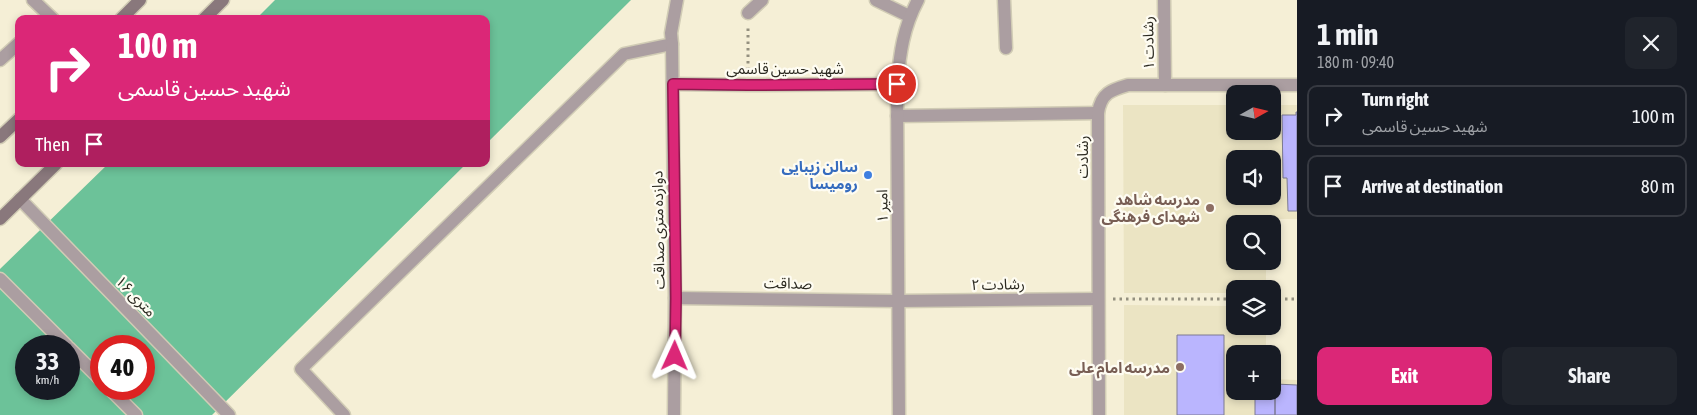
<!DOCTYPE html>
<meta charset="utf-8">
<style>
:root{--surface:#171b24;--page:#20242c;--text:#f1f3f6;--muted:#9ea1a6;--line:#363941;--accent:#db2777}
body{margin:0;font-family:"Asap Condensed","Noto Sans Arabic",sans-serif;background:var(--page);color:var(--text);height:100vh;display:flex;flex-direction:column;font-size:19px;white-space:nowrap}
*{box-sizing:border-box;margin:0}
p{font-size:16px;color:var(--muted)}
.icon{flex:none;width:28px;height:28px;fill:none;stroke:currentColor;stroke-width:2;stroke-linecap:round;stroke-linejoin:round}
.map{position:relative;flex:1;overflow:hidden}
.details{display:flex;flex-direction:column;background:var(--surface);width:400px}
.details>*{flex:none}
.hud{position:absolute;left:15px;top:15px;width:475px;height:152px;border-radius:10px;box-shadow:0 2px 8px #0003;background:#db2777;color:#fff;overflow:hidden}
.needle{width:32px;rotate:82deg}
.controls{position:absolute;left:1226px;top:85px;display:grid;gap:10px}
.controls a{display:grid;place-items:center;width:55px;height:55px;border-radius:10px;background:var(--surface);box-shadow:0 2px 8px #0003;font-size:25px}
.speed{position:absolute;left:15px;top:335px;display:flex;gap:10px;font-size:25px;font-weight:700;text-align:center}
.speed>*{display:grid;place-content:center;width:65px;height:65px;border-radius:50%;background:var(--surface);box-shadow:0 2px 8px #0003;line-height:1}
.speed small{font-size:12px;font-weight:400}
.speed .limit{border:8px solid #d22;background:#fff;color:#111}
.pin{position:absolute;display:grid;place-items:center;width:42px;height:42px;color:#fff;margin:-21px;border:2px solid #fff;border-radius:50%;box-shadow:0 1px 5px #0007}
.me{position:absolute;width:55px;margin:-28px;rotate:1deg;stroke-linejoin:round;filter:drop-shadow(0 0 4px #0008)}
.turn{display:flex;align-items:center;gap:18px;height:105px;padding:0 20px;font-size:22px}
.turn .icon{width:65px;height:65px;stroke-width:2.5}
.turn b{display:block;font-size:35px;line-height:42px}
.then{display:flex;align-items:center;height:48px;padding:0 20px;background:#0003;gap:10px;font-size:19px}
.round{display:grid;place-items:center;flex:none;width:52px;height:52px;border-radius:10px;background:var(--page)}
.head{display:flex;align-items:center;justify-content:space-between;height:85px;padding:0 20px}
h1{font-size:30px;font-weight:700;line-height:38px}
.button{display:flex;gap:10px;margin-top:auto;padding:10px 20px}
.button a{flex:1;height:58px;border-radius:10px;background:var(--accent);color:#fff;font-size:20px;font-weight:700;line-height:58px;text-align:center}
.button a+a{background:var(--page);color:var(--text)}
ul{padding:0;list-style:none}
li{display:flex;align-items:center;gap:15px;height:62px;margin:0 10px 8px;padding:0 10px;border:2px solid var(--line);border-radius:10px}
li div{flex:1}
li b{display:block;font-size:19px}
li em{font-style:normal}
main{display:flex;flex:1;min-height:0}
.map>svg:first-child{display:block}
</style>
<main>
<div class="map">
<svg width="1297" height="415" viewBox="0 0 1297 415">
<rect width="100%" height="100%" fill="#f5efd6"/>
<path fill="#ebe4c3" fill-rule="evenodd" d="M1123,105H1235V131H1272L1273,105H1297V219H1266V224H1235V261H1266V289H1235V293H1124ZM1235,159H1272V196H1235Z
M1124,305L1235,306V326H1266V354H1235V391H1272L1273,379L1297,380V415H1124Z"/>
<path fill="#6cc299" fill-rule="evenodd" d="M275,0H631L486,144V19H256Z
M108,164H466L212,415H0V269ZM26,346H69V389H26ZM101,346H144V389H101Z"/>
<path fill="#bab5fe" stroke="#7c7b91" d="M1296,112H1297V211H1288L1287,178H1283L1282,115H1296Z
M1177,335H1224V415H1177Z
M1275,384L1297,385V415H1275Z
M1255,398H1275V415H1255Z"/>
<g fill="none" stroke-linecap="round" stroke-linejoin="round">
<defs>
<path id="minor" d="M876,0L909,16
M1004,0L1006,48
M1164,0L1165,85
M748,13L762,0
M673,84L748,85L897,84
M897,116L1098,113
M20,199L229,415
M0,279L67,346
M675,298L899,301L1098,299
M69,348L101,380
M110,389L136,415
M344,415L301,369L624,54L672,44L671,33L677,0"/>
<path id="tertiary" d="M33,0L53,19
M672,44L675,298L674,415
M0,60L19,43
M899,415L897,84C900,53 903,28 918,0
M1099,415L1098,113C1101,93 1111,90 1128,85H1297"/>
<path id="secondary" d="M121,19L140,0
M204,19L223,0
M0,137L19,119
M0,219L56,164"/>
</defs>
<use href="#minor" stroke="#d1ccb5" stroke-width="15"/>
<use href="#tertiary" stroke="#d1ccb5" stroke-width="15"/>
<use href="#secondary" stroke="#d1ccb5" stroke-width="15"/>
<path stroke="#94907f" stroke-width="3" stroke-dasharray="2.5 4" stroke-linecap="butt" d="M748,70V26
M1113,299H1235
M1272,299H1297"/>
<use href="#minor" stroke="#ab9ea1" stroke-width="12"/>
<use href="#tertiary" stroke="#ab9ea1" stroke-width="12"/>
<use href="#secondary" stroke="#89787c" stroke-width="12"/>
</g>
<g fill="none" stroke-linecap="round" stroke-linejoin="round">
<defs>
<path id="route" d="M675,356L676,298L673,84L748,85L897,84"/>
</defs>
<use href="#route" stroke="#8e194d" stroke-width="12"/>
<use href="#route" stroke="#db2777" stroke-width="9"/>
</g>
<circle fill="#3f7fe0" stroke="#fefcf2" stroke-width="2" cx="868" cy="175" r="5"/>
<g fill="#8d6e63" stroke="#fefcf2" stroke-width="2">
<circle cx="1210" cy="208" r="5"/>
<circle cx="1180" cy="367" r="5"/>
</g>
<g text-anchor="middle" dominant-baseline="central" stroke-width="4.5" stroke-linejoin="round" paint-order="stroke">
<g font-size="15" fill="#2c2a21" stroke="#fefcf2">
<text transform="translate(1148 43) rotate(-91)">رشادت ۱</text>
<text x="785" y="68">شهید حسین قاسمی</text>
<text transform="translate(1082 157) rotate(-90)">رشادت</text>
<text transform="translate(882 206) rotate(-91)">امیر ۱</text>
<text transform="translate(658 230) rotate(-91)">دوازده متری صداقت</text>
<text transform="translate(788 283) rotate(1)">صداقت</text>
<text transform="translate(998 284) rotate(-1)">رشادت ۲</text>
<text transform="translate(136 296) rotate(46)">۱۶ متری</text>
</g>
<g font-size="15" font-weight="bold" fill="#366cbe" stroke="#fefcf2" text-anchor="end">
<text x="858" y="166">سالن زیبایی<tspan x="858" dy="17">رومیسا</tspan></text>
</g>
<g font-size="15" font-weight="bold" fill="#785e54" stroke="#fefcf2" text-anchor="end">
<text x="1200" y="199">مدرسه شاهد<tspan x="1200" dy="17">شهدای فرهنگی</tspan></text>
<text x="1170" y="367">مدرسه امام علی</text>
</g>
</g>
</svg>
<div class="controls">
<a><svg class="needle" viewBox="-14 -14 28 28"><path d="M0-13l5 13h-10z" fill="#e53935"/><path d="M0 13l5-13h-10z" fill="#9ea1a6"/></svg></a>
<a><svg class="icon" aria-label="sound" viewBox="0 0 24 24"><path d="M4 9h4l5-4v14l-5-4H4zM17 9q2 3 0 6"/></svg></a>
<a><svg class="icon" aria-label="search" viewBox="0 0 24 24"><circle cx="10" cy="10" r="6"/><path d="M15 15l6 6"/></svg></a>
<a><svg class="icon" aria-label="layers" viewBox="0 0 24 24"><path d="M12 4l9 5-9 5-9-5zM3 14l9 5 9-5"/></svg></a>
<a>+</a>
</div>
<div class="speed"><div>33<small>km/h</small></div><div class="limit">40</div></div>
<div class="pin" style="left:897px;top:84px;background:#d93025"><svg class="icon" aria-label="arrive" viewBox="0 0 24 24"><path d="M6 21V4h12l-3 4 3 4H6"/></svg></div>
<svg class="me" style="left:675px;top:356px" viewBox="-20 -20 40 40"><path d="M0-17L14 15 0 8-14 15z" fill="#db2777" stroke="#fff" stroke-width="4"/></svg>
<div class="hud">
<div class="turn"><svg class="icon" aria-label="right" viewBox="0 0 24 24"><path d="M7 20v-9h11M14 6l5 5-5 5"/></svg><div><b>100 m</b>شهید حسین قاسمی</div></div>
<div class="then">Then<svg class="icon" aria-label="arrive" viewBox="0 0 24 24"><path d="M6 21V4h12l-3 4 3 4H6"/></svg></div>
</div>
</div>
<section class="details">
<div class="head"><div><h1>1 min</h1><p>180 m · 09:40</p></div><a class="round"><svg class="icon" aria-label="close" viewBox="0 0 24 24"><path d="M6 6l12 12M18 6L6 18"/></svg></a></div>
<ul>
<li><svg class="icon" aria-label="right" viewBox="0 0 24 24"><path d="M7 20v-9h11M14 6l5 5-5 5"/></svg><div><b>Turn right</b><p>شهید حسین قاسمی</p></div><em>100 m</em></li>
<li><svg class="icon" aria-label="arrive" viewBox="0 0 24 24"><path d="M6 21V4h12l-3 4 3 4H6"/></svg><div><b>Arrive at destination</b></div><em>80 m</em></li>
</ul>
<div class="button"><a>Exit</a><a>Share</a></div>
</section>
</main>
